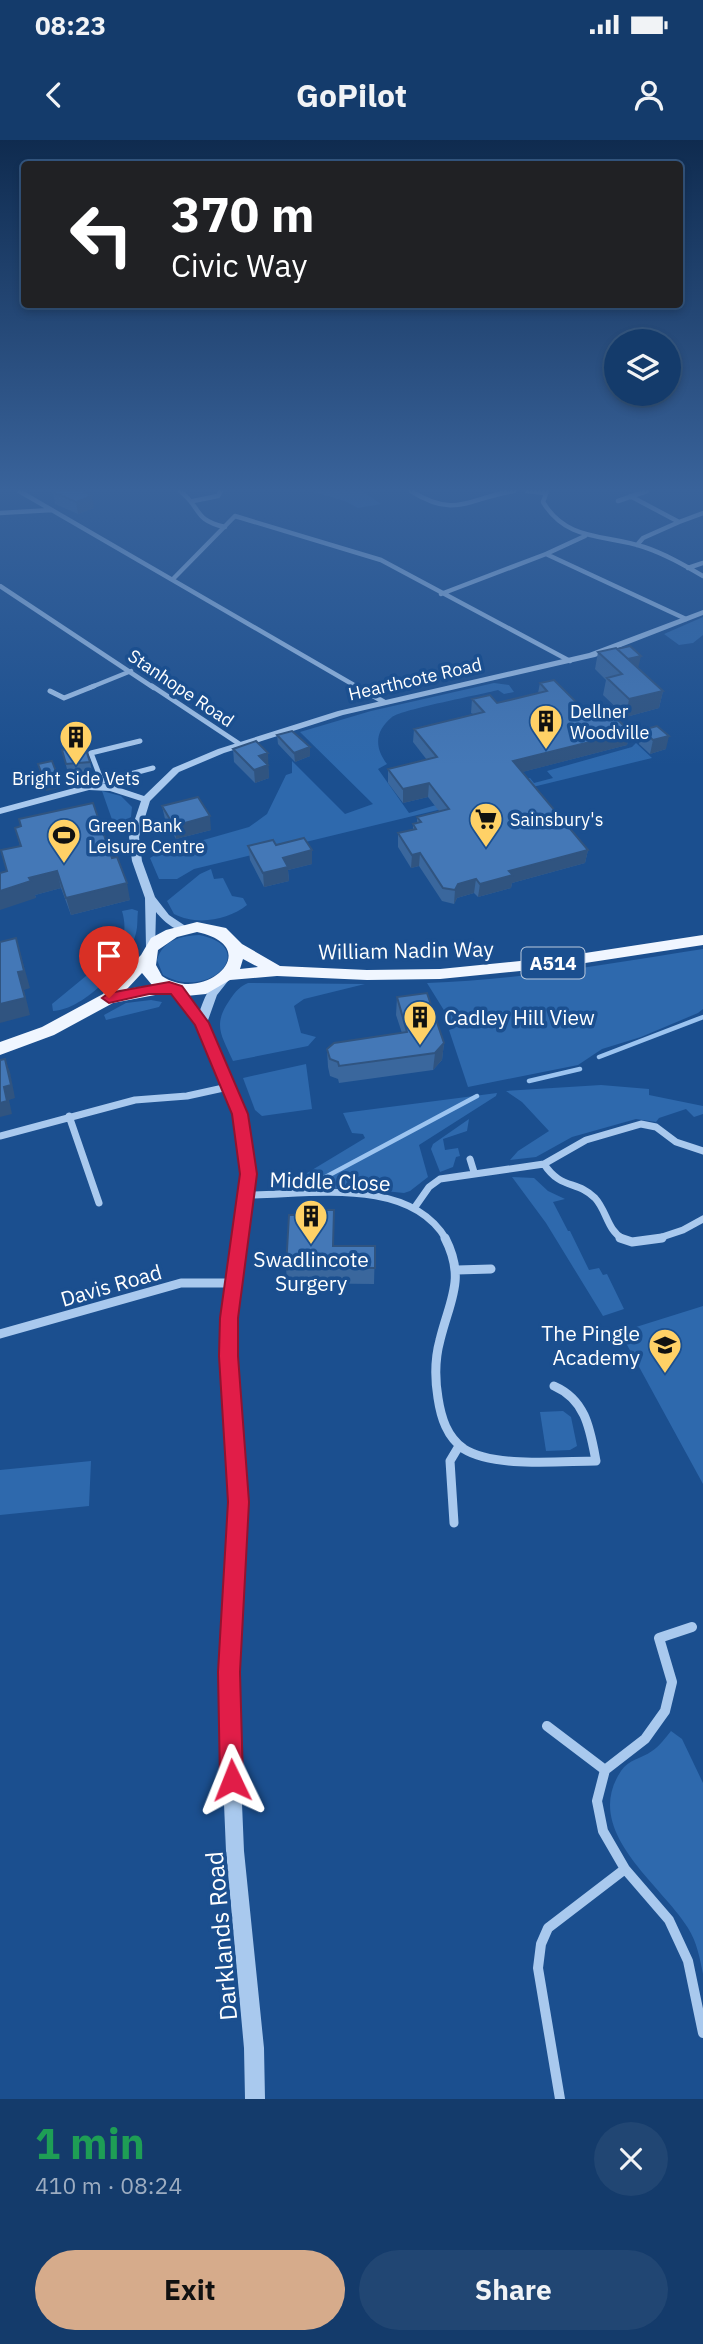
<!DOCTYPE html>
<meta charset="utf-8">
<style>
:root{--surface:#143b6b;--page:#214673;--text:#f1f3f6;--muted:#9dadc1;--line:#33557e;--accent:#d6ab8b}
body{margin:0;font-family:"IBM Plex Sans",sans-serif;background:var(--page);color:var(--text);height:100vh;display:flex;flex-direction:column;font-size:26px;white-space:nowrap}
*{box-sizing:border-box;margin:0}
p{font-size:23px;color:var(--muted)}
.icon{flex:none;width:38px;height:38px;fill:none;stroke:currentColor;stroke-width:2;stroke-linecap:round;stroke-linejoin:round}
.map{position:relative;height:1959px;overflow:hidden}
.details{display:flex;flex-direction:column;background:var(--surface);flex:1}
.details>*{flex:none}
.guide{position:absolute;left:21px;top:21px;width:662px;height:147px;border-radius:7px;box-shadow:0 4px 10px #0003,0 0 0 2px var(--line);background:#202124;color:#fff;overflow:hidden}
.fabs{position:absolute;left:604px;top:189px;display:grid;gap:14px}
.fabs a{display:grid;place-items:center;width:77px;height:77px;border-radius:50%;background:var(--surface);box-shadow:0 4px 10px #0003,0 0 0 2px var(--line);font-size:35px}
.pin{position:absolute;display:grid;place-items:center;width:60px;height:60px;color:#fff;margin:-72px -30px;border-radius:50% 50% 50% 0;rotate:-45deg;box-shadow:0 0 7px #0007}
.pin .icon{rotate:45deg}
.me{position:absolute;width:77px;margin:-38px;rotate:358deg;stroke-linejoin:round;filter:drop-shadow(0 0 5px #0008)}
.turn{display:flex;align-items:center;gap:24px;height:147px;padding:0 35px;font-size:32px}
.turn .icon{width:91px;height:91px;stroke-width:2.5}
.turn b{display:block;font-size:49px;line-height:60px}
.round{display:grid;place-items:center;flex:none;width:74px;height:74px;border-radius:37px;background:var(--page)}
.overview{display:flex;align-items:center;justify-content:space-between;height:119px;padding:0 35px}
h1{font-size:42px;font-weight:700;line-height:52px;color:#1e9e55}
.cta{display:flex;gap:14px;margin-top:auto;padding:14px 35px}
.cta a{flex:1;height:80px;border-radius:42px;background:var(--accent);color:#111;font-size:28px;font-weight:700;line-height:80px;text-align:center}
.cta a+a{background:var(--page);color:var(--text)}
.status{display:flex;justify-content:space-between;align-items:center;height:49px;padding:0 35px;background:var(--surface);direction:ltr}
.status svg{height:19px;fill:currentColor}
header{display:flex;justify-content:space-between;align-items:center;height:91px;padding:0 35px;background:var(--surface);font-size:32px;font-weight:700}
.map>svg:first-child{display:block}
</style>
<div class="status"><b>08:23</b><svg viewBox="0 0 49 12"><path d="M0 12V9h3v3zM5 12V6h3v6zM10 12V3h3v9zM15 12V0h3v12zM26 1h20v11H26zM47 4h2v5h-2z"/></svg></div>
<header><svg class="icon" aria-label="back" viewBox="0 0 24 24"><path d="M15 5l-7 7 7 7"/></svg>GoPilot<svg class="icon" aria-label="person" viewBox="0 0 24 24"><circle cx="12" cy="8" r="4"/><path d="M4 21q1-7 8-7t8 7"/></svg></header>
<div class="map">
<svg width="703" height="1959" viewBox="0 0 703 1959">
<rect width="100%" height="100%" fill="#1b4f8f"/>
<path fill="#2e69ad" d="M310,351H362L381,364L358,368L345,361Z
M703,477V495L693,503L679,505L664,494Z
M494,543L509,545L514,552L504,554L498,550C479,555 404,569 392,577C375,591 374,607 387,624L378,629L409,673L453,660L451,657L530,638L534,643L553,638L547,631L632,607L636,603L652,618L194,729L177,739H159L150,718L158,713L249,687L267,674L286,635L292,633V621L345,674L373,664L300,592L371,571Z
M102,651L121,656L132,667L131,677L124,681L121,690L116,691Z
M211,729L214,739L223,738L232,756L243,758L247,765C228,780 197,786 174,774L167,761L200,734Z
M132,769L138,771C137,778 138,786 136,793C129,823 84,870 53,871L52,864L120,808C125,795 126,785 122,771Z
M199,795C261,807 210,862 163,835L157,820C163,800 181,796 199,795Z
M703,809V869L698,873L641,897L602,909L578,925L468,947L449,890L455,888L427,843C520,840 612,823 703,809Z
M248,843H253L365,844L304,859L294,866L301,893L316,897L308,906L233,921C221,894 212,885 231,858C236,851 239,847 248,843Z
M151,860L162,862L159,867L106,880L104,875L126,863Z
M306,924L312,969L262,976L255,970L243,938Z
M601,945L649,949V955L703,966V974L694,977L686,969L659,978L656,982L636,979L572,997L536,1017L510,1020L518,1011L549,991L522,962L506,951Z
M497,953L496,956L419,1005L428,1037L410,1051L404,1053L355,1048H304L307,1033L365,998L363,994L352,993L343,973Z
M469,979L467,991L443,999L445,1010L458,1008L460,1016L456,1017L453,1027L440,1032L431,1009L433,1004Z
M512,1037L534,1038L548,1051L565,1059L553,1062L568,1091H570L589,1130L599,1128L603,1135L607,1134L624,1169L603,1176L546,1083Z
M703,1166V1344L620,1192Z
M563,1271L571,1277L577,1306L570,1310L546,1311L540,1272Z
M91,1321L89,1366L0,1375V1330Z
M671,1591L682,1599L703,1643V1834C700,1819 697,1802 688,1788C661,1744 581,1691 621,1631C629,1619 641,1619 652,1611C660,1606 665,1598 671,1591Z"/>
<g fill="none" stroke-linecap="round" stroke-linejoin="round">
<path stroke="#9cc4f0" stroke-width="4.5" d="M599,917L703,877
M529,941L580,929
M318,1041L477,956"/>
<path stroke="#a9c9ee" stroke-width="4.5" d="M19,351L359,548
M180,351C202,368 193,380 225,387
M411,351C457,380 470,357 514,351
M527,351L546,353
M547,351L543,362C567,402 605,394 644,407C665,414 684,425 703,436
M630,356L679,382L643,398L637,405
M193,361L218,356L221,351
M618,361L647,351
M0,373L52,370
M679,382L703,373
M546,414L686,479
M688,428L703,423
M174,438L235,376L381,420L570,521
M0,446L154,548
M441,454L546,414L585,396
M89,548L131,531"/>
<path stroke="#a9c9ee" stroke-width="5" d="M152,546L241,605
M356,546L384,562
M50,551L64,558L94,546
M100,642L153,628
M104,647L91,613L140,601"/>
<path stroke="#a9c9ee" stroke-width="7" d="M69,976L99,1063
M0,996L135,960L187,956L228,947
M470,1019L474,1032
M544,1024C561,1050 577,1040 595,1058C607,1071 607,1090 623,1099
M247,1055C309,1055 409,1036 446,1099
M415,1067L429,1047L440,1039L544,1024L586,1000L641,984L656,987L676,1002L703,1011
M656,1099L683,1090L703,1079"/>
<path stroke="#a9c9ee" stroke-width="9" d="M445,1098C466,1139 450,1159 440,1200C435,1218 435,1240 438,1258C441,1278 447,1297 464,1309C494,1328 561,1321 596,1321C590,1289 586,1260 554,1246
M620,1098L632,1102L662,1098
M457,1130L491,1129
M0,1194L181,1143H233
M454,1383L450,1321L459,1306"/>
<path stroke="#a9c9ee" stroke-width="10" d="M692,1487L659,1498L672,1542L665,1571L645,1599L605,1630L597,1661L603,1691L625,1729L669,1780L688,1821L703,1893
M547,1586L605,1630
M560,1959L538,1828L541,1804L548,1788L625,1729"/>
<path fill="#a9c9ee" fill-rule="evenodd" d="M703,470V475L595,517L343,575L224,613L179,632L150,661L139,697L142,721L155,757L169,775L190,789L189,792C177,793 163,781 156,772L155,810H147L146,807L145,758L132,721L129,697L141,661L110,651L89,650L0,674V668L89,644L111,645L144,656L173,628L218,609L338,571L589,513Z
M222,837L228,841L217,855L207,883L246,974L255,1034L236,1178L235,1216L247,1362L238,1569L244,1711L264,1908L265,1959H245L244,1908L226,1711L220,1569L231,1362L221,1216L222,1178L243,1034L234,974L196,885L170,850L172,847H180L199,873C204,859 209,844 222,837Z"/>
<path fill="#f0f6ff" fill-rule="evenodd" d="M197,782L226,788L242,804L280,826L367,830L440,829L559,817L703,795V805L559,827L440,839L367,840L277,836L230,840L206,854L186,856L171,852L113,863L54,895L0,915V902L42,887L103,854L141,815L151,798L166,790ZM197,792C267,807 205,865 162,836L156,825L158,810L177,797ZM243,819L258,827L240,829ZM142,833L152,845L127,849Z"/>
</g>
<path fill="#3a679d" d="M53,352L94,368L78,374L55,364Z
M598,512L638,528L663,551L659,568L626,577L603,555L606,540L595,529Z
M540,543L582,568L630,592L627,605L522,632L588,710L585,723L512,743L511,748L478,757L474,753L457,758L454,764L442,761L419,726L411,728L398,707V693L413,689V684L417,683V677L439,671L428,657L403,663L388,643V629L427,620L413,602L414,589L473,574L471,573L472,559L497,563L538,553Z
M642,590L666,609L650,614L639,604Z
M277,595L310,607V616L295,622L278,604Z
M233,609L269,626H268L269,638L255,643L234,622Z
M62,610L77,612L90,622L92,631L68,633Z
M162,666L211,690L176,699L165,679Z
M15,688L112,718L130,760L71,775L61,748L35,755L36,758L7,731L20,706Z
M276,705L312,724L288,730L289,741L264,747L250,720L248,706Z
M397,857L444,903L442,920L433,930L339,943L338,939L330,936L328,927L327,909L402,893L396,875Z
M334,1086V1106H375L374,1144L287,1143L286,1127Z"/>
<path fill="#305480" d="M92,356L94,368L78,374L76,362Z
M641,516L638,529L626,519Z
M663,551L659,568L626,577L629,559Z
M630,592L627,605L511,635L513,621Z
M669,596L666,609L650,614L653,600Z
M310,607V616L295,622L294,613Z
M268,613L269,638L255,643L254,630L259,616Z
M57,634L60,648L46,651L43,637Z
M429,643L428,657L403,663V649Z
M210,676L211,690L176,699L174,686Z
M312,710V724L288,730L289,741L264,747L263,733L283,718Z
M588,710L585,723L512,743L511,748L478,757L480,744L509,731Z
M420,713L419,726L411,728L412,715Z
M57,731L61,748L35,755L36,758L0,770V751L29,738Z
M476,739L474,753L457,758L454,764L455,750L458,744Z
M127,743L130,760L71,775L66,758Z
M16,798L30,848L24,850L30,875L0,883V864L18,832Z
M444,903L442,920L433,930L435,913Z
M5,919L10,932L15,958L9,960L12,974L0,977V963L4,947Z"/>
<path fill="#4478b7" stroke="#305480" stroke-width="2" d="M56,351H83L92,356L76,362L53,352Z
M630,506L641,516L628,519L617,509Z
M616,508L663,551L629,559L607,538L622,534L598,512Z
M554,540L582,568L601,563L630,592L513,621L588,710L509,731L513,735L480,744L476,739L458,744L455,750L443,748L420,713L412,715L398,693L416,689L413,684L421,682L417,677L449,669L429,643L403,649L388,629L437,617L414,589L484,572L472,559L490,555L497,563L547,551L540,543Z
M657,586L669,596L653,600L642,590Z
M292,591L310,607L294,613L277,595Z
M256,601L268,613L259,616L268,625L254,630L233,609Z
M76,608L77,612L86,610L90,622L66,624L62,610Z
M52,621L57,634L43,637L38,624Z
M198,657L210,676L174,686L162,666Z
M93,663L112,718L117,717L127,743L66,758L57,731L29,738L31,741L0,751V733L7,731L1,710L21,706L15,688L21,686L19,679Z
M304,698L312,710L283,718L288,727L263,733L248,706L273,700L276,705Z
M16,798L24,831L18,832L25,858L0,864V802Z
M427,853L444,903L435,913L339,926L338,922L330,919L327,909L334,903L407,892L397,857Z
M5,919L11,945L4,947L7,961L0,963V920Z
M309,1070H334L333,1106H375V1128L286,1127L289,1075H309Z"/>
<linearGradient id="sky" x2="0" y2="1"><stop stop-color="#0f2b4f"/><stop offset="0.56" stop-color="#39639b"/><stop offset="1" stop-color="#39639b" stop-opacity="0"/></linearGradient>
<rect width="703" height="625" fill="url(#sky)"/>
<path fill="#e11d48" stroke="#92132f" stroke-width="2" d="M169,842L182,846L209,883L248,974L257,1034L238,1178V1216L249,1362L240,1532L243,1640L240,1648L232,1652L223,1648L220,1640L218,1532L228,1362L219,1216L220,1178L240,1034L232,974L195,885L171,854H149L109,863L102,858L109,853Z"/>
<defs>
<symbol id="building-pin" viewBox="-11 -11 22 30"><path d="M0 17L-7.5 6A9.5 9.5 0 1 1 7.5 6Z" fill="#ffd166" stroke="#1b4f8f"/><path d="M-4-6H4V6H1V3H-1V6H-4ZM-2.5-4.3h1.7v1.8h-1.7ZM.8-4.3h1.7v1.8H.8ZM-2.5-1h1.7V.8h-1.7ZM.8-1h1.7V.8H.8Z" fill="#111"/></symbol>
<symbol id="supermarket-pin" viewBox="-11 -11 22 30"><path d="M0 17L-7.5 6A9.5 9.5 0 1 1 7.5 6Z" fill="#ffd166" stroke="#1b4f8f"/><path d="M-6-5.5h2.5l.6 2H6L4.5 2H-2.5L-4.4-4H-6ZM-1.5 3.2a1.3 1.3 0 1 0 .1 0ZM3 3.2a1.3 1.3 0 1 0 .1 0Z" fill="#111"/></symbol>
<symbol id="stadium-pin" viewBox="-11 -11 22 30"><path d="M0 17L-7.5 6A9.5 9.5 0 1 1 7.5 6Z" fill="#ffd166" stroke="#1b4f8f"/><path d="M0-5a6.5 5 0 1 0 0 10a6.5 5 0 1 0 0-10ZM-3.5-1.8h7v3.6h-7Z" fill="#111"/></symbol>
<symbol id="school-pin" viewBox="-11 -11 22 30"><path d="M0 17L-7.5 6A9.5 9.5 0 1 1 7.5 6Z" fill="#ffd166" stroke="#1b4f8f"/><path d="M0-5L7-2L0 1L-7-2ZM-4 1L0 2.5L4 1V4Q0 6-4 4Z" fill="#111"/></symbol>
</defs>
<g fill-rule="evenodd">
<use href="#building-pin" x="527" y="562" width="38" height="52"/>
<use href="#building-pin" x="57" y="578" width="38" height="52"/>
<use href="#supermarket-pin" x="467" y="660" width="38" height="52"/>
<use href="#stadium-pin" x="45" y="676" width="38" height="52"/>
<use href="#building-pin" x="401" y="858" width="38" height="52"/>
<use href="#building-pin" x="292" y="1057" width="38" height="52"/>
<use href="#school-pin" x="646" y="1186" width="38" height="52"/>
</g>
<g text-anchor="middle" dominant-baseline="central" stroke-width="7" stroke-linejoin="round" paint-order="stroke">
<g font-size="18" fill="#fff" stroke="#1b4f8f">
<text transform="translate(415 539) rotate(-13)">Hearthcote Road</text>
<text transform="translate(181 548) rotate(34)">Stanhope Road</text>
</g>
<g font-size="18" fill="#fff" stroke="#1b4f8f" text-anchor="start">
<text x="570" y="571">Dellner<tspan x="570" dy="21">Woodville</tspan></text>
<text x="76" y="638" text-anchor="middle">Bright Side Vets</text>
<text x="510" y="679">Sainsbury's</text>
<text x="88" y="685">Green Bank<tspan x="88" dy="21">Leisure Centre</tspan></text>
</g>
<rect fill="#1b4f8f" stroke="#bbcadd" stroke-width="2" x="521.5" y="807.5" width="63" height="31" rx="5"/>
<g font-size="19" font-weight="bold" fill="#fff">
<text x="553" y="823">A514</text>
</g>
<g font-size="21" fill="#fff" stroke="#1b4f8f">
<text transform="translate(406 810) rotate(-1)">William Nadin Way</text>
<text transform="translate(330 1041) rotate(2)">Middle Close</text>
<text transform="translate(111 1145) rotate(-16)">Davis Road</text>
</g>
<g font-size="21" fill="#fff" stroke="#1b4f8f" text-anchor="start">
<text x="444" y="877">Cadley Hill View</text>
<text x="311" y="1119" text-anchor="middle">Swadlincote<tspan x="311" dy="24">Surgery</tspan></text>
<text x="640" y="1193" text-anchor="end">The Pingle<tspan x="640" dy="24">Academy</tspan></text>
</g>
<g font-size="24" fill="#fff" stroke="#1b4f8f">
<text transform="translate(221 1796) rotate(-95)">Darklands Road</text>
</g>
</g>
</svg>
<div class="fabs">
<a><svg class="icon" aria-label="layers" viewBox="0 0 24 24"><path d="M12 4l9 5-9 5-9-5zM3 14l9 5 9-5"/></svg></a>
</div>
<div class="pin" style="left:109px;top:858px;background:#d93025"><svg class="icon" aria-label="arrive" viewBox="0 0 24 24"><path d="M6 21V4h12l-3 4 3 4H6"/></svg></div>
<svg class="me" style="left:232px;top:1640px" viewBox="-20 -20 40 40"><path d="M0-17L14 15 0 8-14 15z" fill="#e11d48" stroke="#fff" stroke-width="4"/></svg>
<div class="guide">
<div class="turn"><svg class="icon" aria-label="left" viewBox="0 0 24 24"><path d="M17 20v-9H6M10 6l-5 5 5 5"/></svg><div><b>370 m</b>Civic Way</div></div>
</div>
</div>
<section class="details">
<div class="overview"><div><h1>1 min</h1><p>410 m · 08:24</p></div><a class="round"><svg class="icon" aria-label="close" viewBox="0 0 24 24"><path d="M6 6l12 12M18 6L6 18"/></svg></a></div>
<div class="cta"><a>Exit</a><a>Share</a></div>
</section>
